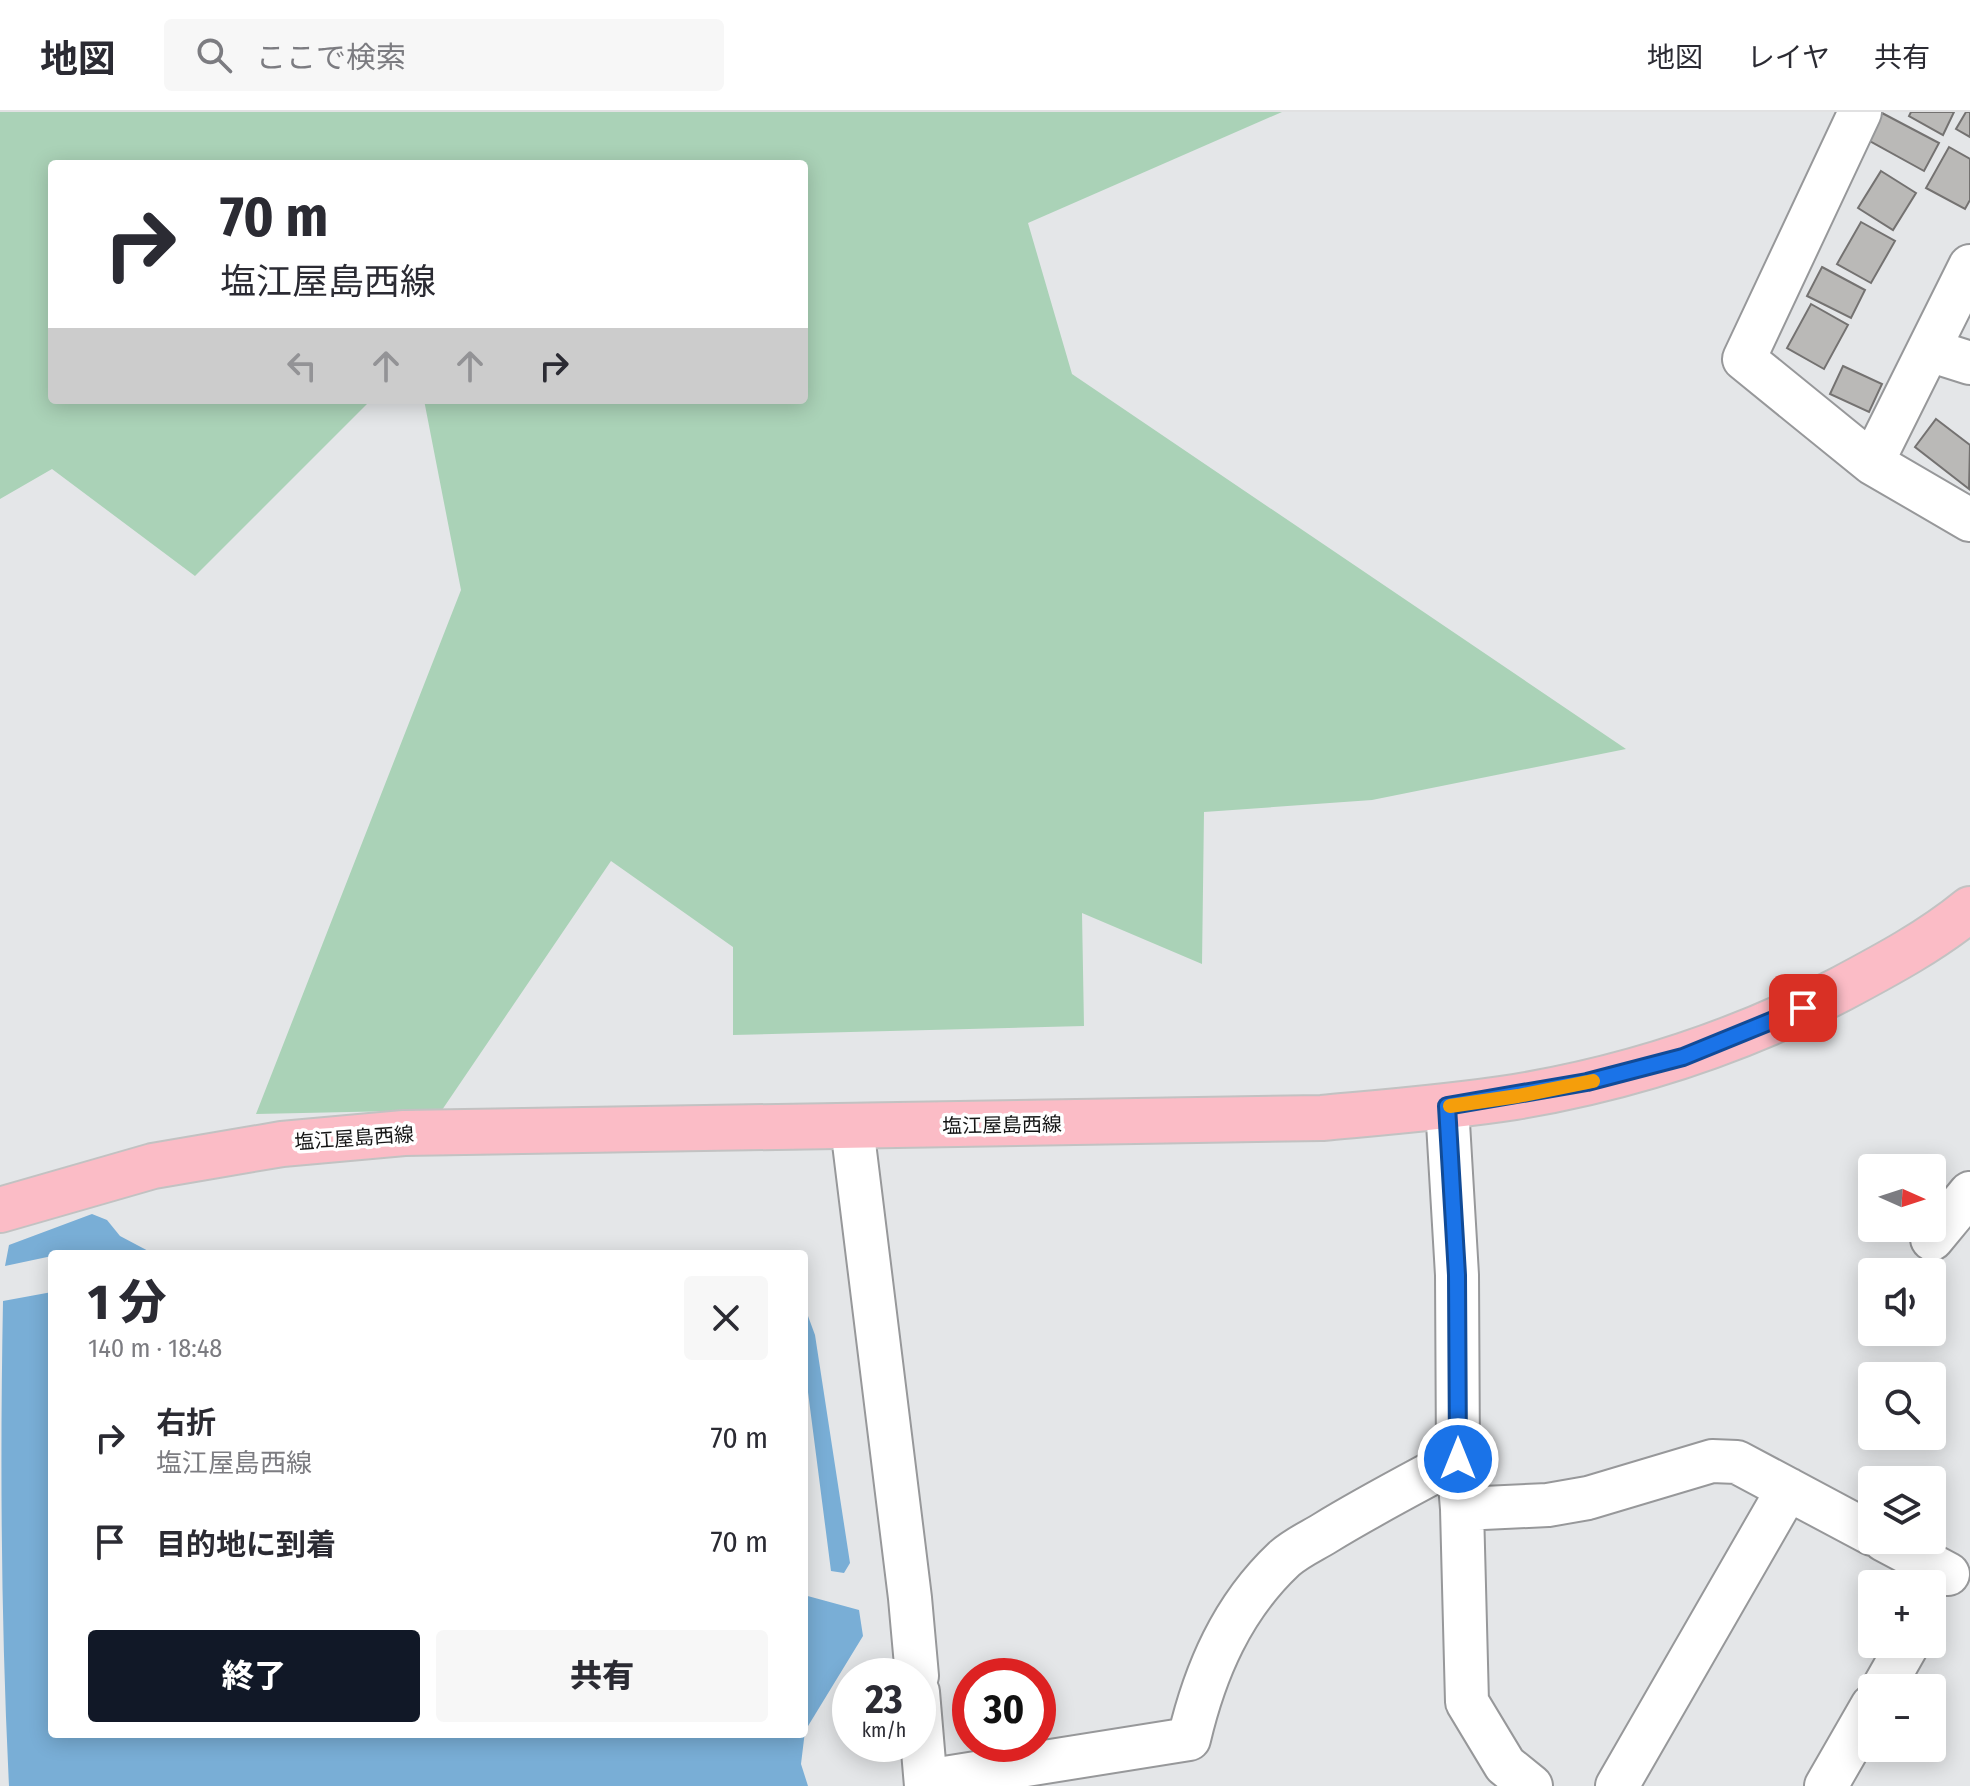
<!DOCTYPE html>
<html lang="ja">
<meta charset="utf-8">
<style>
:root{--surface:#fff;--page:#f7f7f7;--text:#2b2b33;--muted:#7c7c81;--line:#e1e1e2;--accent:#111827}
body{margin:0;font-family:"Fira Sans Condensed","Noto Sans JP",sans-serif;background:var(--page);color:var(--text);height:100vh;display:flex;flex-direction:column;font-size:30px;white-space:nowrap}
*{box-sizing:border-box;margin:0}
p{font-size:26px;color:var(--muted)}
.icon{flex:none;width:44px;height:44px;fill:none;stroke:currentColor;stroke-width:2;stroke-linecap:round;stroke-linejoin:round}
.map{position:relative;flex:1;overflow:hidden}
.details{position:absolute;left:48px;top:1138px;width:760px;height:488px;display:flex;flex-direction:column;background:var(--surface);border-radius:8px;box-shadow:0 4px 20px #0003}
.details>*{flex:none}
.banner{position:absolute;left:48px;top:48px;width:760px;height:244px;border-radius:8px;box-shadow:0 4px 20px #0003;background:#fff;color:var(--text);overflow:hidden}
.needle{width:52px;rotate:93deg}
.controls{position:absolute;left:1858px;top:1042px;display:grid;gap:16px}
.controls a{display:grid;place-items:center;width:88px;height:88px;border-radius:8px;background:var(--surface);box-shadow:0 4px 20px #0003;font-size:40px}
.speed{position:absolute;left:832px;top:1546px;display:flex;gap:16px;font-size:40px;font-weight:700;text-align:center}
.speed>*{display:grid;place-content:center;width:104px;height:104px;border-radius:50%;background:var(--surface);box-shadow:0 4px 20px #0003;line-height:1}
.speed small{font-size:20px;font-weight:400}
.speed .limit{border:12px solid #d22;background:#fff;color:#111}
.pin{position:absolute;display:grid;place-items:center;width:68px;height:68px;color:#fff;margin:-34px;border-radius:16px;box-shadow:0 4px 12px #0006}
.me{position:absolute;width:88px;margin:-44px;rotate:0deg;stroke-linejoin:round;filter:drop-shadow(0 0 6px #0008)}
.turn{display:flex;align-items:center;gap:28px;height:168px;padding:0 40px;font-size:36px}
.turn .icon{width:104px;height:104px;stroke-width:2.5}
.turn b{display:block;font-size:56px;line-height:68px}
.lanes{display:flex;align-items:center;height:76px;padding:0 40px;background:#0003;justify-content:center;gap:40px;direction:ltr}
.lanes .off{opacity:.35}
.round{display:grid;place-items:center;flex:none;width:84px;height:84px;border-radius:8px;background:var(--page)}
.summary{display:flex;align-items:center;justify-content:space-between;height:136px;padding:0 40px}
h1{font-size:48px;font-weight:800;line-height:60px}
.primary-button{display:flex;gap:16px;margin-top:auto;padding:16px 40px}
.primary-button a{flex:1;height:92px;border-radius:8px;background:var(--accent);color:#fff;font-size:32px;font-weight:800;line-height:92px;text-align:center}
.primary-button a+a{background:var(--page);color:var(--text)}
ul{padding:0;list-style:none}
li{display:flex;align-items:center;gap:24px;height:104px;padding:0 40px}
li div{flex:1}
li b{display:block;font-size:30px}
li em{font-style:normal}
header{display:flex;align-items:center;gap:48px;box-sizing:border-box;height:112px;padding:0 40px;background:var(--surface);border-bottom:2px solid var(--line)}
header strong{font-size:38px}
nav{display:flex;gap:44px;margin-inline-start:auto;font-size:28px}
.search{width:560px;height:72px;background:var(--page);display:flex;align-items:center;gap:20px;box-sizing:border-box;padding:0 28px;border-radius:8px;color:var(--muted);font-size:30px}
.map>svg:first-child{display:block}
</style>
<header>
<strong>地図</strong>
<div class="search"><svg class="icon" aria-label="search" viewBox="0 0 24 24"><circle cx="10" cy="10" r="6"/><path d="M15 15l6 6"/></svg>ここで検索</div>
<nav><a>地図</a><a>レイヤ</a><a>共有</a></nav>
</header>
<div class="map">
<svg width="1970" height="1674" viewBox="0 0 1970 1674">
<rect width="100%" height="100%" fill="#e4e6e8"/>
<path fill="#aad2b7" d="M0,0H1282L1028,111L1072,262L1626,637L1372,688L1204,700L1202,852L1082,801L1084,914L733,923V835L611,749L442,998L256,1002L461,478L424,288H804V52H52V288H371L195,464L52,357L0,387Z"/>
<path fill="#79aed6" d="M92,1102L107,1108L120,1124L154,1142L73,1140L52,1142V1144L5,1154L9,1133Z
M52,1180V1622H804V1483L859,1498L863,1524L805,1619L801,1652L808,1674H9C1,1512 0,1350 3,1189Z
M804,1202L808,1204L815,1223L850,1451L844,1461L831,1459L804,1249Z"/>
<path fill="#bab9b7" stroke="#747271" stroke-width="2" d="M1911,0H1954L1943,23L1909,4Z
M1966,0H1970V25L1956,17Z
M1882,1L1939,31L1924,59L1868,28Z
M1949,35L1970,47V88L1965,97L1926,76Z
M1881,59L1916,81L1893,118L1858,96Z
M1861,110L1895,129L1871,171L1837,152Z
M1822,155L1865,178L1851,206L1807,184Z
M1811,192L1848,213L1824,257L1787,236Z
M1843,254L1882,272L1869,300L1830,282Z
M1936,307L1970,333L1969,377L1915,335Z"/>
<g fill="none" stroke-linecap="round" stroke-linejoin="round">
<defs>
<path id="minor" d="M1860,0L1744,247L1872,351L1970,408
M1929,238L1970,251
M1872,351L1970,154
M1447,994L1457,1163L1458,1347L1462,1397L1467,1590L1505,1653L1531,1674
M852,1015L910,1486L917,1564
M1932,1127L1970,1081
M1462,1397L1548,1393L1588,1386L1712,1349L1737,1350L1872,1422
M1884,1428L1948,1462
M1883,1576L1908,1532
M918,1580L926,1674
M926,1669L1189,1627C1205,1559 1232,1496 1284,1447C1296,1436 1312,1429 1325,1421C1369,1394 1414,1371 1458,1347
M1617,1674L1788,1377
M1826,1674L1872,1594"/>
<path id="primary" d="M0,1098L153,1054L282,1032L404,1021L1322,1006C1387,1000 1451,995 1515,985C1629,966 1739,930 1841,877C1886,853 1931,829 1970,797"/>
</defs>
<use href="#minor" stroke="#97989a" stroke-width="46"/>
<use href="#primary" stroke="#c2c2c2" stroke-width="48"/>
<use href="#minor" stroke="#fff" stroke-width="42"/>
<use href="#primary" stroke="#fbbcc6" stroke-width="44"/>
</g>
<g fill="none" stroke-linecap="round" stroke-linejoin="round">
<defs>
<path id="route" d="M1458,1347L1457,1163L1447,994L1587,970L1683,945L1803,896"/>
</defs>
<use href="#route" stroke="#114b97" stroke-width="20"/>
<use href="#route" stroke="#1a73e8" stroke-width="14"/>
<path stroke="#f59e0b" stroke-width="14" d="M1450,994L1518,984L1593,969"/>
</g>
<g text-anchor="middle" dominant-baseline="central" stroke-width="7" stroke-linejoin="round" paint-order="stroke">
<g font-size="20" fill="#151616" stroke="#fff">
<text transform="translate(1002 1013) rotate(-1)">塩江屋島西線</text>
<text transform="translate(354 1026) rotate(-4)">塩江屋島西線</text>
</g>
</g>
</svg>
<div class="controls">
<a><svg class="needle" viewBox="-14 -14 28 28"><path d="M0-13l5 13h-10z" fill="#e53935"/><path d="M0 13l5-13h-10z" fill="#7c7c81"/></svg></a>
<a><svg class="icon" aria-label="sound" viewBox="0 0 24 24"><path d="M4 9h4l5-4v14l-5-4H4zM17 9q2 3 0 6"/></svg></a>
<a><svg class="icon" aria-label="search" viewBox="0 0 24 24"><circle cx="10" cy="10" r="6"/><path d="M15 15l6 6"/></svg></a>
<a><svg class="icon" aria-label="layers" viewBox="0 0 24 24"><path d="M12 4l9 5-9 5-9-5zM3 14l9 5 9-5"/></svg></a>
<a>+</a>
<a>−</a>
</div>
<div class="speed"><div>23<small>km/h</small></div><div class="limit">30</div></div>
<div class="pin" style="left:1803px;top:896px;background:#d93025"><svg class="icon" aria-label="arrive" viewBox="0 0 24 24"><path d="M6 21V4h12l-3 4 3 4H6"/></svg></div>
<svg class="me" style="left:1458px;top:1347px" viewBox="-20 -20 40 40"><circle r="17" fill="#1a73e8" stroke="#fff" stroke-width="3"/><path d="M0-11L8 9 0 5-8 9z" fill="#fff"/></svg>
<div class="banner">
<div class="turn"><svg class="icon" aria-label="right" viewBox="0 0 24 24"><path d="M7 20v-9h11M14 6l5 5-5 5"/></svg><div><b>70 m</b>塩江屋島西線</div></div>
<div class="lanes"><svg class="icon off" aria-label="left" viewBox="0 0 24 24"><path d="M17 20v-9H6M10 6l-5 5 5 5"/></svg><svg class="icon off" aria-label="ahead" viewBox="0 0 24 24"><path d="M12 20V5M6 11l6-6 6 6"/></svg><svg class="icon off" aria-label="ahead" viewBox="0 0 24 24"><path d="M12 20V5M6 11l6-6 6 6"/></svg><svg class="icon" aria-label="right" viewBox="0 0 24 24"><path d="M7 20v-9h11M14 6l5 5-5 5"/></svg></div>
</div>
<section class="details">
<div class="summary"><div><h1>1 分</h1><p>140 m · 18:48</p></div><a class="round"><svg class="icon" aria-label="close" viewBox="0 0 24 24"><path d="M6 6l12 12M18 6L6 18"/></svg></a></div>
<ul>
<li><svg class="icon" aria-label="right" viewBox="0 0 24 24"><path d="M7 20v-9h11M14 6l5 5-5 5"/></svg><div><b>右折</b><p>塩江屋島西線</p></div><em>70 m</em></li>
<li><svg class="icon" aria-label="arrive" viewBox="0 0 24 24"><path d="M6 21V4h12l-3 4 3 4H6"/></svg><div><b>目的地に到着</b></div><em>70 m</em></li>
</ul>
<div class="primary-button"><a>終了</a><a>共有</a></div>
</section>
</div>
